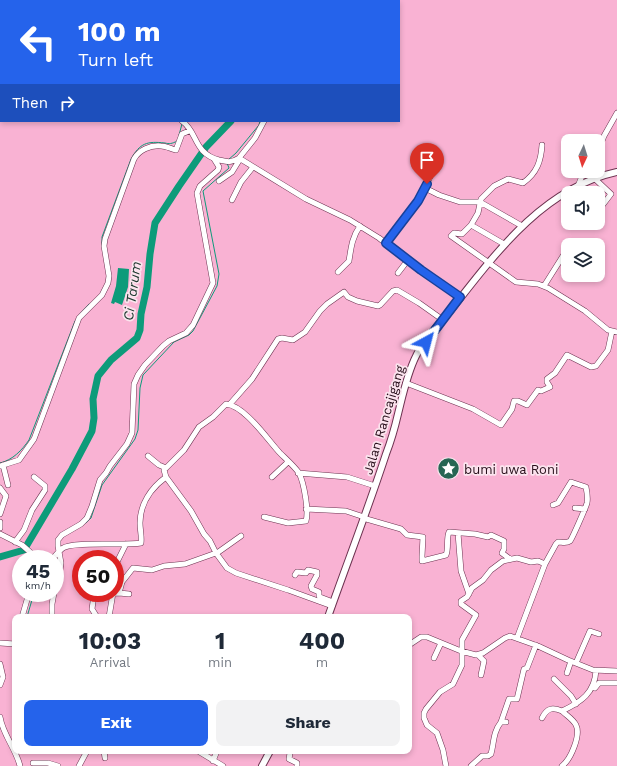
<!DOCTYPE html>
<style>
:root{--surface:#fff;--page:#f2f2f3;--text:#1f2937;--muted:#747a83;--accent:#2563eb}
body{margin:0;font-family:"Work Sans",sans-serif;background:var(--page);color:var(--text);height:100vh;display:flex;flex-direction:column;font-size:15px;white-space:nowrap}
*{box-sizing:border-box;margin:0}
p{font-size:13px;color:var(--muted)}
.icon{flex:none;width:22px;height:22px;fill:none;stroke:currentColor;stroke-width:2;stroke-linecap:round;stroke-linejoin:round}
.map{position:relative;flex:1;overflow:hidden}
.details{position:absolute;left:12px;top:614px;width:400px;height:140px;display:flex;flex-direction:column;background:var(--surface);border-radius:8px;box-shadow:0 2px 6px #0003}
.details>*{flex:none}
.hud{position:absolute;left:0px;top:0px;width:400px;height:122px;box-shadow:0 2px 6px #0003;background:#2563eb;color:#fff;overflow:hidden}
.needle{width:26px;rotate:184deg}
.buttons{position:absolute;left:561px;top:134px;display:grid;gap:8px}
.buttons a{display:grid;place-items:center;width:44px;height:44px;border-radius:8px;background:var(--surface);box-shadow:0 2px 6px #0003;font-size:20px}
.speed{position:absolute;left:12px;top:550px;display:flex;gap:8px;font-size:20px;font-weight:700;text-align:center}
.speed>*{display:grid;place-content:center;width:52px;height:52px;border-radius:50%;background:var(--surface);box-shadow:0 2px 6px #0003;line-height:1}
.speed small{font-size:10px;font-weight:400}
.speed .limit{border:6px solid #d22;background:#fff;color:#111}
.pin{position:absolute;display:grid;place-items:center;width:34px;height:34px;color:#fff;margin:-41px -17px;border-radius:50% 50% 50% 0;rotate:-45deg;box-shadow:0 0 4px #0007}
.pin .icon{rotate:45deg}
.me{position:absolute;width:44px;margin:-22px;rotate:38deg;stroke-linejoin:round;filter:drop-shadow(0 0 3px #0008)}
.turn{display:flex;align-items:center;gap:14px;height:84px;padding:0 12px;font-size:18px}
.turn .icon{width:52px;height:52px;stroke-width:2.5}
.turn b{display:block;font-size:28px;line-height:34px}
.then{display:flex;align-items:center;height:38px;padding:0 12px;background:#0003;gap:8px;font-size:15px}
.eta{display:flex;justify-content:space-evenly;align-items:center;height:68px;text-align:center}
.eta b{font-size:24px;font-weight:700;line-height:28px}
.primary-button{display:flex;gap:8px;margin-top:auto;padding:8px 12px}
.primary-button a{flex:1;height:46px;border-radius:8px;background:var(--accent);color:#fff;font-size:16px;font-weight:700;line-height:46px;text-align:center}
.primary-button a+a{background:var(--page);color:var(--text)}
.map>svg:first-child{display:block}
</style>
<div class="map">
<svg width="617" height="766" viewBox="0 0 617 766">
<rect width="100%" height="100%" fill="#f9b2d3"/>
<path fill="#0d9b7a" d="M118,268L129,269L128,287L122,305L115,302L114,304L111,303L116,286Z"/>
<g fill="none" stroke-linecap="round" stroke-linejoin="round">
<path stroke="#0d9b7a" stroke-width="1" d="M179,135L182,124
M228,160L236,153L259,125L260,121
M102,246V237L131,159C140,143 147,141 165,143C169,144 172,144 177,141
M79,315L89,304
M0,463C13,460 22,450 29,440L75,321
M86,523L91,518L102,485L135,439L138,430L140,388L143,375L174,342L189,335L193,331L217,286L219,274L203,191L229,168L227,163
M27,617L34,593"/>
<path stroke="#0d9b7a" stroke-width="7" d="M302,0V1
M0,557L24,550L72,469L92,431L94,418L93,399L98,376L111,360L137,338L140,330L141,314L147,287L150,254L155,223L179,186L206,147L231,121"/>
<defs>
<path id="minor" d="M173,0V1
M131,1L132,0
M0,19L1,20
M182,121C198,132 193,153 219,160C228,162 231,163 239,158L306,199L350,220L379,238L421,270L461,297
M542,145C541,161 537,173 523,183L508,179L494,186L481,199L478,213L471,225L462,234L454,233L451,236L516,282L538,284L548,288L585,311L608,330L617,332
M598,151L604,136L617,113
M239,158L255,138L264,121
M594,178L611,194L598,211
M219,181L232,172L240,159
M578,186L584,171
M425,188L439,195L460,202H480L522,226
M232,200L241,182L253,167
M471,225L504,244
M386,243L418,201L436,165
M570,245L572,242
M338,272L349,261C351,248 352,237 360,226
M398,273L408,260
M544,286L568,248
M406,383L473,409L501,425L512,409L514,401H518L527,405L538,390L541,391L550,387L547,382V379L555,373L567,355L591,367L596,366L608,350L612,331
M230,404L252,379L278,339L282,338L293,340L305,332L320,311L327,304L344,292L348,297L357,301L378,306L380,305L393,291L397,290L419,303L443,320
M148,456L159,465L166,468
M3,465L8,485
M0,466L19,460L34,439L79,318L102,295L108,283L109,276L104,246L105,239L134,159C139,150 150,145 161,146C166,146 171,149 176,150L182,134L189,131
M298,473L347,477L375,486
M166,477L164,470L184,450L199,427L213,417L226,404C245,406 267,439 280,453C286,459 294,466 299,473C304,483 309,511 306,521L288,523L264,517
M272,477L288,462
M0,488L6,496L0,514
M575,508L585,509
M306,509L346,511L364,517
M363,518L401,529L407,535L423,537L422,556V561L446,555C449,548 446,539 449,532L475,534L488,537L491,535L504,541V549L502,553L510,559
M0,522V528
M458,533L461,571L469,594
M0,534L22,545L38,559
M15,542L24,530L32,510L45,490V486L34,477
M217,553L241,536
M52,559C56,555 59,551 63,548C73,541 125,546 141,543C142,537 140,530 140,523C140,504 151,488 166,477L191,511L204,534L210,541L216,553
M115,566L126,544
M295,575L297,572L306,573L308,570L317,572V575L311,586L312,589L319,592V596L320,597L333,602
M55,586L59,578L61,563L58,546V540L62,535L81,524L87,518L92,506L100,480L106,473L110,466L127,444L132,433L134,384L138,375L145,365L163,346L169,341L186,333L193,325L213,283L197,193L200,186L218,170L219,167L214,159
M119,593L129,594
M22,617L29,593
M52,617V604L54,593
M97,617L92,609L94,595L119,593L122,582L133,568L152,570L164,566L185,564L216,553L227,568L236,573L288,590L332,606
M109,617L113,593
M517,638L545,564L556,544L558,542C562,542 566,544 570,541C572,539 586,507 587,503C588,498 587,492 586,487L571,482L558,503L553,505
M0,643L15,644
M409,645L421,637H427L461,651L476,655L483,653L505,638L510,636L538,646L568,660L593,670L617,671
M478,655L484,661L481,675
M434,658L441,643
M576,663L590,631L599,634
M0,664L3,677L0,685
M567,673L571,661
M554,679L571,696L576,704
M595,688L599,683H617
M562,711C566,715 573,719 576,725C581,735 571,759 562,766
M0,717C3,735 16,749 20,766
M542,718C547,708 552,707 562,711C581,702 595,693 596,670
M501,722L509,699H517L524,669L527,668L536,645
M104,751L105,758
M198,751L223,766
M289,751L290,753L289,759L297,763V766
M213,761L217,751
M33,763H48L58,766
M79,766L87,751
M446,766L443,750L437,733L427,725L424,718V713L426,709L440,692L453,684L462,665V640L476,615L461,604V601L467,597L472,588L483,580L491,570L503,561L517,558L531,562L538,561L545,564
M471,766L482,756H488L491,754C494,743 493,732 501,722H506"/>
<path id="major" d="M328,617C347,563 368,509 386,454C391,441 395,427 398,414C403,394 407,374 416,356C423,341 440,323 451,310C495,254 543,188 617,172
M262,766L270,751"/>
</defs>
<use href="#minor" stroke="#6d3250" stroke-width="6"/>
<use href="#major" stroke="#6d3250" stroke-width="8"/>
<use href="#minor" stroke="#fff" stroke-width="5"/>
<use href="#major" stroke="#fff" stroke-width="6"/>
</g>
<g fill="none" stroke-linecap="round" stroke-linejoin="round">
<defs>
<path id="route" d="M426,342L460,297L421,270L386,243L418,201L427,184"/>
</defs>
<use href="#route" stroke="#184099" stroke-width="10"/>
<use href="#route" stroke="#2563eb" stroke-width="7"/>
</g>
<defs>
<symbol id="sight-disc" viewBox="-11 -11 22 22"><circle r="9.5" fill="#266653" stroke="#fbe4ee"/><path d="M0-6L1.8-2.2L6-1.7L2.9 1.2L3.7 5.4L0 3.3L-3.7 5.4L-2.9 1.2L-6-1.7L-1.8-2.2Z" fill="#fff"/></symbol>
</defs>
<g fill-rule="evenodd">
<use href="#sight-disc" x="436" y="456" width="25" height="25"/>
</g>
<g text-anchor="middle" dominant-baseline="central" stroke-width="3.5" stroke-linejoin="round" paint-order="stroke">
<g font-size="13" fill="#280f1b" stroke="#fbe4ee">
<text transform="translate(384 420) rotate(-73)">Jalan Rancajigang</text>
</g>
<g font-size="13" fill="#280f1b" stroke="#fbe4ee" text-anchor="start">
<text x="464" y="469">bumi uwa Roni</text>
</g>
<g font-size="14" font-style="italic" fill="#213b32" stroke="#fbe4ee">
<text transform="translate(132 291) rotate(-82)">Ci Tarum</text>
</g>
</g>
</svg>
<div class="buttons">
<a><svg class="needle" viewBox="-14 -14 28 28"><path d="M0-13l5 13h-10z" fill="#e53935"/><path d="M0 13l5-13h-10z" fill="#747a83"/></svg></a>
<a><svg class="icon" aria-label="sound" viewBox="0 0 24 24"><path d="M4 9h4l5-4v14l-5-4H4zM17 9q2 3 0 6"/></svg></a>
<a><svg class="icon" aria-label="layers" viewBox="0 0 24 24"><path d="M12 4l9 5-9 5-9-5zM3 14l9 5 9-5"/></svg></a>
</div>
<div class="speed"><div>45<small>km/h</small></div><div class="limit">50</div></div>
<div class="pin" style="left:427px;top:184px;background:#d93025"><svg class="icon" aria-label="arrive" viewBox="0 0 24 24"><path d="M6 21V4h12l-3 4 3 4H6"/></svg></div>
<svg class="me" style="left:426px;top:342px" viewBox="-20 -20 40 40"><path d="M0-17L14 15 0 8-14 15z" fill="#2563eb" stroke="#fff" stroke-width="4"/></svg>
<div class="hud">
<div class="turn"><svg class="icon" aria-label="left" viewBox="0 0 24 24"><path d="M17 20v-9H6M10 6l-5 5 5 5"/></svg><div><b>100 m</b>Turn left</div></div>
<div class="then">Then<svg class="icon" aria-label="right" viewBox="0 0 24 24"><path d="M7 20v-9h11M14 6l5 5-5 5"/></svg></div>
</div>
<section class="details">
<div class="eta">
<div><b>10:03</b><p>Arrival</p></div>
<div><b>1</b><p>min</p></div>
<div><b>400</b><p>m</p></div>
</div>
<div class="primary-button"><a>Exit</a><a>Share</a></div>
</section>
</div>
